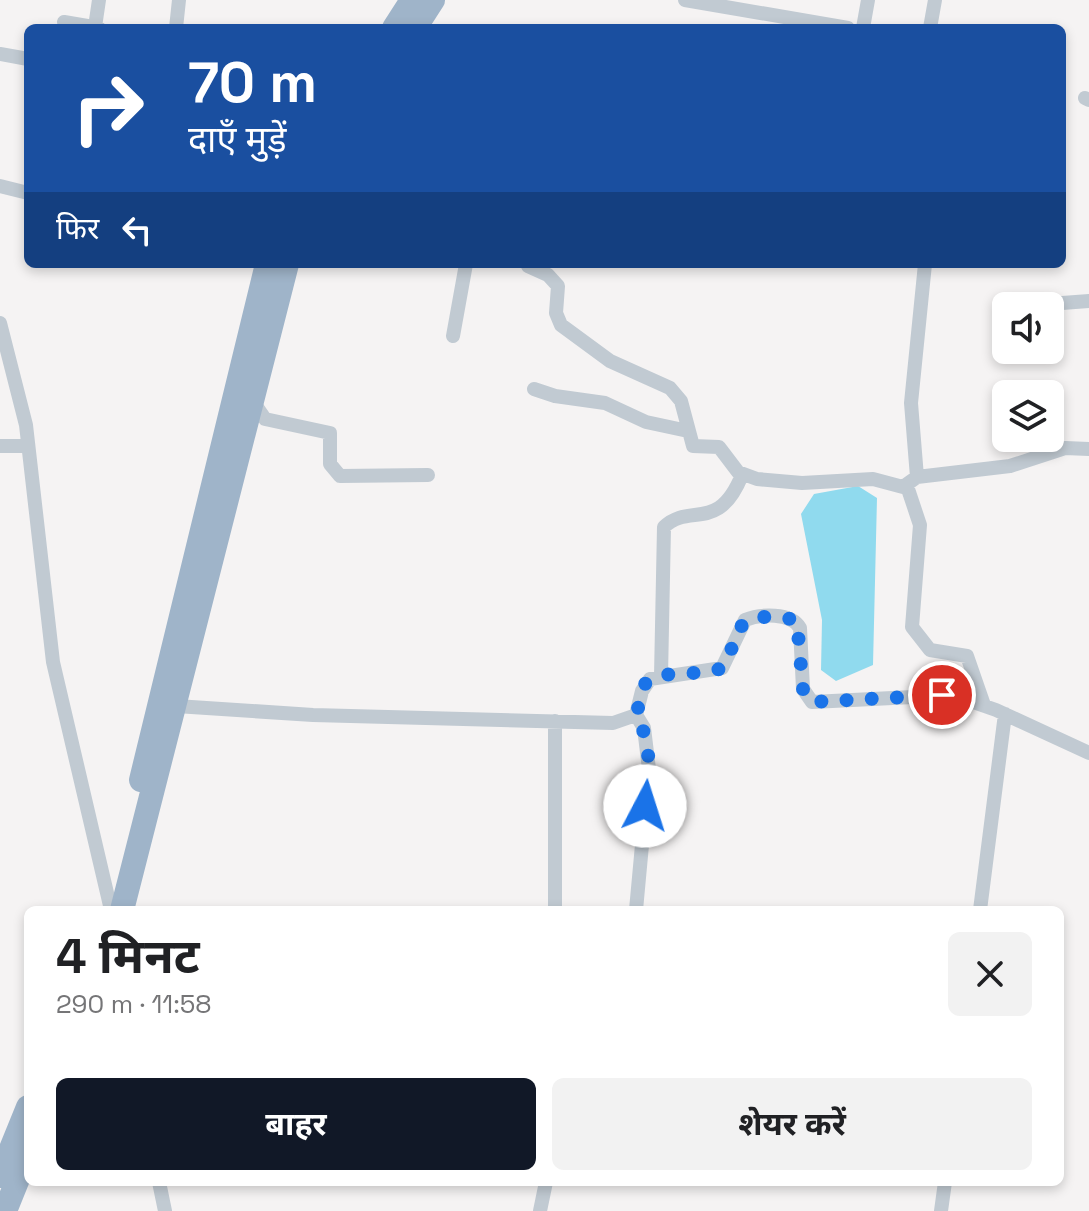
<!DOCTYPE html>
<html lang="hi">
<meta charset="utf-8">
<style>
:root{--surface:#fff;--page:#f2f2f2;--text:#202124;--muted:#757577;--accent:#111827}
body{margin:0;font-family:"Space Grotesk","Noto Sans Devanagari",sans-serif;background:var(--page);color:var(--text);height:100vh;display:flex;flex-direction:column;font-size:30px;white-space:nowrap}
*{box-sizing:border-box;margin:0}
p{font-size:26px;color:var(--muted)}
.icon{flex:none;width:44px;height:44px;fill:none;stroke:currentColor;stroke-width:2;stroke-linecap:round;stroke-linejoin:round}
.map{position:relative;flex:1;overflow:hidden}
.drawer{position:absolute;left:24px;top:906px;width:1040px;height:280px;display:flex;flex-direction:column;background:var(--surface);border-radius:12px;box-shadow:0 4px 12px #0003}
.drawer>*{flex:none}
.top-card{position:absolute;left:24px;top:24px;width:1042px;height:244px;border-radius:12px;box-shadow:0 4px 12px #0003;background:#1a4fa0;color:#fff;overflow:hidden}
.buttons{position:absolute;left:992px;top:292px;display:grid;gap:16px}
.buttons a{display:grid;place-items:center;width:72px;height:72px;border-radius:12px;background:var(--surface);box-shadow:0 4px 12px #0003;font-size:40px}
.pin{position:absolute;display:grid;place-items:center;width:68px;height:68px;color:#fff;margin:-34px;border:4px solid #fff;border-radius:50%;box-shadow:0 2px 8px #0007}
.me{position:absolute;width:88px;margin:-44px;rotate:5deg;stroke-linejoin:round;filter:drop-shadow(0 0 6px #0008)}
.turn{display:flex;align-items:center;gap:28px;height:168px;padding:0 32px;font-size:36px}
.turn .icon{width:104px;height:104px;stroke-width:2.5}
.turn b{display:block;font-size:56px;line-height:68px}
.then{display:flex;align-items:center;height:76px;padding:0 32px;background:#0003;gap:16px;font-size:30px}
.round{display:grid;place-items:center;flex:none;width:84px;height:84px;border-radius:12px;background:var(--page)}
.overview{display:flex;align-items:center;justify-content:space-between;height:136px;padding:0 32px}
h1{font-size:48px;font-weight:700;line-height:60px}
.cta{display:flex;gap:16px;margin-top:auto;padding:16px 32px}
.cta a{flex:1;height:92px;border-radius:12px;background:var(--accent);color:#fff;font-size:32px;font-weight:700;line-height:92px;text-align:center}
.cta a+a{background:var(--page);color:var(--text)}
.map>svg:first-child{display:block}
</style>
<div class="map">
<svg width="1089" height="1211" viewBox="0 0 1089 1211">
<rect width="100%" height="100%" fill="#f5f3f3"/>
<path fill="#90daee" d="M858,486L877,498L873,665L836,681L821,670L822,620L801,514L814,494Z"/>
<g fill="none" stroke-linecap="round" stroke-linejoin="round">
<path stroke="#c1cad2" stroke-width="14" d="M685,0L848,28
M64,22L99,28
M95,27L99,0
M176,28L179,0
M863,28L868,0
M930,28L935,0
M0,54L28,59
M1085,98L1089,100
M0,186L28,193
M528,266L548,275L558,286L556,313L561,325L610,361L670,388L681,401L693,446L719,447L738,472L757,479L802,483L873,479L903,487L917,477L1010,466L1065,448L1089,449
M1049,304L1089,301
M0,323L26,425L53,662L111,910
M453,336L466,264
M534,389L555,396L605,403L646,422L688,431
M252,400L265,419L330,433V464L340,476L428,475
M0,446H28
M917,477L911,403L925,264
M907,486L920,525L912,627L930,650L967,656L984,705
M661,676L664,527C690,502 718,534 742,475
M176,706L313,715L613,723L636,715L642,691L650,679L722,668L745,620C760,614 791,612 800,628L803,689L812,702L953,695L996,710L1089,753
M555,910V721
M636,910L649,769L644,728L636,715
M980,910L1005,714
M159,1182L165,1211
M540,1211L546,1182
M941,1211L945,1182"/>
<path stroke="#9fb4c9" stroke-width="24" d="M394,28L412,0
M415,28L433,0
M141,780L267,264
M122,910L287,264
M0,1176L28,1107
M5,1211L28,1154"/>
</g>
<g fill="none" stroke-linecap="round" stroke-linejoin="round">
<path stroke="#1a73e8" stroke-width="14" stroke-dasharray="0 25.2" d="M645,806C650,775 652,742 636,715L645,684C663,667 699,678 722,668C738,647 731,617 764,617C776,617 786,616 797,622L803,689L812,702L942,695"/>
</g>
</svg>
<div class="buttons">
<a><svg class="icon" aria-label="sound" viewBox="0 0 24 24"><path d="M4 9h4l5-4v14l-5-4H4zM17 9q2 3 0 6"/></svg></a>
<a><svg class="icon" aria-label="layers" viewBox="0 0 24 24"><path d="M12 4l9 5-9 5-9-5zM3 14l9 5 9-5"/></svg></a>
</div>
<div class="pin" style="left:942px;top:695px;background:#d93025"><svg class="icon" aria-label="arrive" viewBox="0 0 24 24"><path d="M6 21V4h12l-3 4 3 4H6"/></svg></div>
<svg class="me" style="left:645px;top:806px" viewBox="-20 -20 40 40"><circle r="19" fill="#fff"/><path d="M0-13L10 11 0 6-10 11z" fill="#1a73e8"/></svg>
<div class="top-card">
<div class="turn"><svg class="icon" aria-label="right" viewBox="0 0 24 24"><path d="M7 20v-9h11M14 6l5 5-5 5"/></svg><div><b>70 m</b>दाएँ मुड़ें</div></div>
<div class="then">फिर<svg class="icon" aria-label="left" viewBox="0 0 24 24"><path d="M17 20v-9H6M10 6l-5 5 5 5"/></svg></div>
</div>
<section class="drawer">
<div class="overview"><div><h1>4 मिनट</h1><p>290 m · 11:58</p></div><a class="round"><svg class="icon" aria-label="close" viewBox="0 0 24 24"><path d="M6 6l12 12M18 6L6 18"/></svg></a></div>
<div class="cta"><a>बाहर</a><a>शेयर करें</a></div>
</section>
</div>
